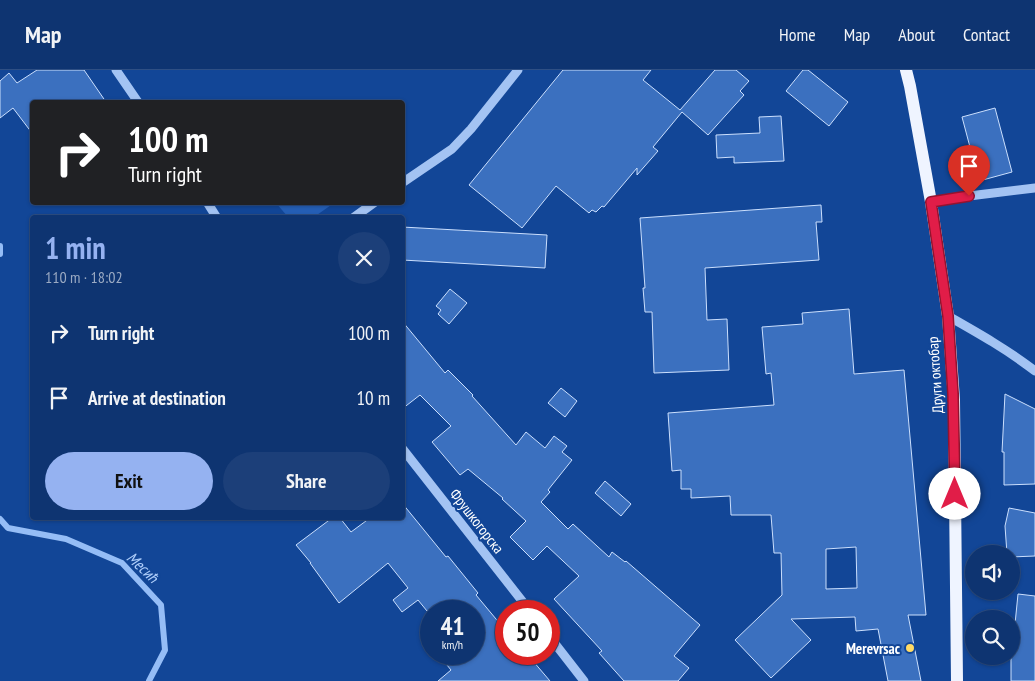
<!DOCTYPE html>
<meta charset="utf-8">
<style>
:root{--surface:#0e3471;--page:#1c3f79;--text:#f1f3f6;--muted:#9baac3;--line:#2e4f84;--accent:#95b2f1}
body{margin:0;font-family:"PT Sans Narrow",sans-serif;background:var(--page);color:var(--text);height:100vh;display:flex;flex-direction:column;font-size:19px;white-space:nowrap}
*{box-sizing:border-box;margin:0}
p{font-size:16px;color:var(--muted)}
.icon{flex:none;width:28px;height:28px;fill:none;stroke:currentColor;stroke-width:2;stroke-linecap:round;stroke-linejoin:round}
.map{position:relative;flex:1;overflow:hidden}
.sheet{position:absolute;left:30px;top:145px;width:375px;height:305px;display:flex;flex-direction:column;background:var(--surface);border-radius:5px;box-shadow:0 1px 4px #0004,0 0 0 1px var(--line)}
.sheet>*{flex:none}
.banner{position:absolute;left:30px;top:30px;width:375px;height:105px;border-radius:5px;box-shadow:0 1px 4px #0004,0 0 0 1px var(--line);background:#202124;color:#fff;overflow:hidden}
.fabs{position:absolute;left:965px;top:475px;display:grid;gap:10px}
.fabs a{display:grid;place-items:center;width:55px;height:55px;border-radius:50%;background:var(--surface);box-shadow:0 1px 4px #0004,0 0 0 1px var(--line);font-size:25px}
.speed{position:absolute;left:420px;top:530px;display:flex;gap:10px;font-size:25px;font-weight:700;text-align:center}
.speed>*{display:grid;place-content:center;width:65px;height:65px;border-radius:50%;background:var(--surface);box-shadow:0 1px 4px #0004,0 0 0 1px var(--line);line-height:1}
.speed small{font-size:12px;font-weight:400}
.speed .limit{border:8px solid #d22;background:#fff;color:#111}
.pin{position:absolute;display:grid;place-items:center;width:42px;height:42px;color:#fff;margin:-51px -21px;border-radius:50% 50% 50% 0;rotate:-45deg;box-shadow:0 0 5px #0007}
.pin .icon{rotate:45deg}
.me{position:absolute;width:55px;margin:-28px;rotate:0deg;stroke-linejoin:round;filter:drop-shadow(0 0 4px #0008)}
.turn{display:flex;align-items:center;gap:18px;height:105px;padding:0 15px;font-size:22px}
.turn .icon{width:65px;height:65px;stroke-width:2.5}
.turn b{display:block;font-size:35px;line-height:42px}
.round{display:grid;place-items:center;flex:none;width:52px;height:52px;border-radius:26px;background:var(--page)}
.head{display:flex;align-items:center;justify-content:space-between;height:85px;padding:0 15px}
h1{font-size:30px;font-weight:700;line-height:38px;color:var(--accent)}
.primary-button{display:flex;gap:10px;margin-top:auto;padding:10px 15px}
.primary-button a{flex:1;height:58px;border-radius:30px;background:var(--accent);color:#111;font-size:20px;font-weight:700;line-height:58px;text-align:center}
.primary-button a+a{background:var(--page);color:var(--text)}
ul{padding:0;list-style:none}
li{display:flex;align-items:center;gap:15px;height:65px;padding:0 15px}
li div{flex:1}
li b{display:block;font-size:19px}
li em{font-style:normal}
header{display:flex;align-items:center;gap:30px;box-sizing:border-box;height:70px;padding:0 25px;background:var(--surface);border-bottom:1px solid var(--line)}
header strong{font-size:24px}
nav{display:flex;gap:28px;margin-inline-start:auto;font-size:18px}
.map>svg:first-child{display:block}
</style>
<header>
<strong>Map</strong>
<nav><a>Home</a><a>Map</a><a>About</a><a>Contact</a></nav>
</header>
<div class="map">
<svg width="1035" height="611" viewBox="0 0 1035 611">
<rect width="100%" height="100%" fill="#124697"/>
<path fill="#255fb6" d="M276,133H334L314,147H288Z"/>
<g fill="none" stroke-linecap="round" stroke-linejoin="round">
<path stroke="#95bdf6" stroke-width="6" d="M0,176V184
M0,449L8,458L66,469L122,493L161,535L165,580L149,611"/>
</g>
<path fill="#3b70bf" stroke="#cbdffd" fill-rule="evenodd" d="M37,0H84L106,32H32V63L13,38L0,48V11L9,3L17,13Z
M563,0H651L643,10L680,40L715,0H736L749,11L740,21L744,25L708,65L682,42L653,77L658,81L637,105V98L604,137L602,136L596,142L592,140L589,143L556,116L522,158L469,115Z
M803,0H808L848,32L829,56L786,21Z
M995,38L1012,102L979,111L962,47Z
M781,46L784,91L734,93V87L717,88L716,65L760,63L759,47Z
M821,135L822,152H816L819,190L705,198L707,250L727,249L729,300L654,303L652,242H645L643,218H645L640,148Z
M402,157L547,165L545,198L402,190Z
M450,219L467,233L449,254L438,244L441,240L436,236Z
M849,239L854,304L904,300L926,545H908L921,611H888L878,559L856,561L855,547L791,549L811,570L771,608L735,570L782,525L781,483H774L771,445H731L730,426L691,428V419H681V400L672,401L668,343L774,335L771,303L766,304L762,257L803,254L802,243ZM856,477L857,518L826,519V479Z
M402,251L445,303L448,300L473,325L472,326L516,375L526,362L545,378L554,366L567,376L562,382L572,390L548,420L550,422L541,432L568,459L573,454L609,487L612,482L625,492L626,491L700,555L674,586L689,598L678,611H624L599,583L602,581L554,529L579,506L547,476L533,490L510,467L526,451L502,429L503,428L468,399L460,405L432,372L451,356L420,325L402,339Z
M561,318L577,331L565,347L548,333Z
M1005,324L1035,339V414L1004,415V382H1002Z
M605,411L631,434L621,446L595,423Z
M402,433L446,487L448,486L478,523L476,525L506,561V584H527L550,611H438L451,600L438,584H474V541H427L418,530L402,542L393,530L408,518L388,493L339,533L310,493H311L296,475L332,448H340L351,462L370,448H402Z
M1009,438L1035,443V486L1011,487V484H1007L1005,456Z
M1018,524L1035,526V611H1011V554H1015Z"/>
<g fill="none" stroke-linecap="round" stroke-linejoin="round">
<path stroke="#a3c3f3" stroke-width="9" d="M116,0L138,32
M402,113L452,79L471,59L518,0
M207,132L217,148
M931,132L969,126L1035,118
M353,148L375,132
M948,246C978,263 1008,280 1035,301
M402,378L530,541
M549,566L584,611"/>
<path stroke="#eff4ff" stroke-width="12" d="M906,0L910,16L931,132L948,246L954,330L957,611"/>
</g>
<g fill="none" stroke-linecap="round" stroke-linejoin="round">
<defs>
<path id="route" d="M955,424L953,324L948,246L931,132L969,126"/>
</defs>
<use href="#route" stroke="#92132f" stroke-width="12"/>
<use href="#route" stroke="#e11d48" stroke-width="9"/>
</g>
<circle fill="#ffda65" stroke="#124697" stroke-width="2" cx="910" cy="578" r="5"/>
<g text-anchor="middle" dominant-baseline="central" stroke-width="4" stroke-linejoin="round" paint-order="stroke">
<g font-size="15" fill="#fff" stroke="#124697">
<text transform="translate(935 305) rotate(-94)">Други октобар</text>
<text transform="translate(477 451) rotate(52)">Фрушкогорска</text>
</g>
<g font-size="15" font-weight="bold" fill="#fff" stroke="#124697" text-anchor="end">
<text x="900" y="578">Merevrsac</text>
</g>
<g font-size="16" font-style="italic" fill="#afcefa" stroke="#124697">
<text transform="translate(143 497) rotate(43)">Месић</text>
</g>
</g>
</svg>
<div class="fabs">
<a><svg class="icon" aria-label="sound" viewBox="0 0 24 24"><path d="M4 9h4l5-4v14l-5-4H4zM17 9q2 3 0 6"/></svg></a>
<a><svg class="icon" aria-label="search" viewBox="0 0 24 24"><circle cx="10" cy="10" r="6"/><path d="M15 15l6 6"/></svg></a>
</div>
<div class="speed"><div>41<small>km/h</small></div><div class="limit">50</div></div>
<div class="pin" style="left:969px;top:126px;background:#d93025"><svg class="icon" aria-label="arrive" viewBox="0 0 24 24"><path d="M6 21V4h12l-3 4 3 4H6"/></svg></div>
<svg class="me" style="left:955px;top:424px" viewBox="-20 -20 40 40"><circle r="19" fill="#fff"/><path d="M0-13L10 11 0 6-10 11z" fill="#e11d48"/></svg>
<div class="banner">
<div class="turn"><svg class="icon" aria-label="right" viewBox="0 0 24 24"><path d="M7 20v-9h11M14 6l5 5-5 5"/></svg><div><b>100 m</b>Turn right</div></div>
</div>
<section class="sheet">
<div class="head"><div><h1>1 min</h1><p>110 m · 18:02</p></div><a class="round"><svg class="icon" aria-label="close" viewBox="0 0 24 24"><path d="M6 6l12 12M18 6L6 18"/></svg></a></div>
<ul>
<li><svg class="icon" aria-label="right" viewBox="0 0 24 24"><path d="M7 20v-9h11M14 6l5 5-5 5"/></svg><div><b>Turn right</b></div><em>100 m</em></li>
<li><svg class="icon" aria-label="arrive" viewBox="0 0 24 24"><path d="M6 21V4h12l-3 4 3 4H6"/></svg><div><b>Arrive at destination</b></div><em>10 m</em></li>
</ul>
<div class="primary-button"><a>Exit</a><a>Share</a></div>
</section>
</div>
